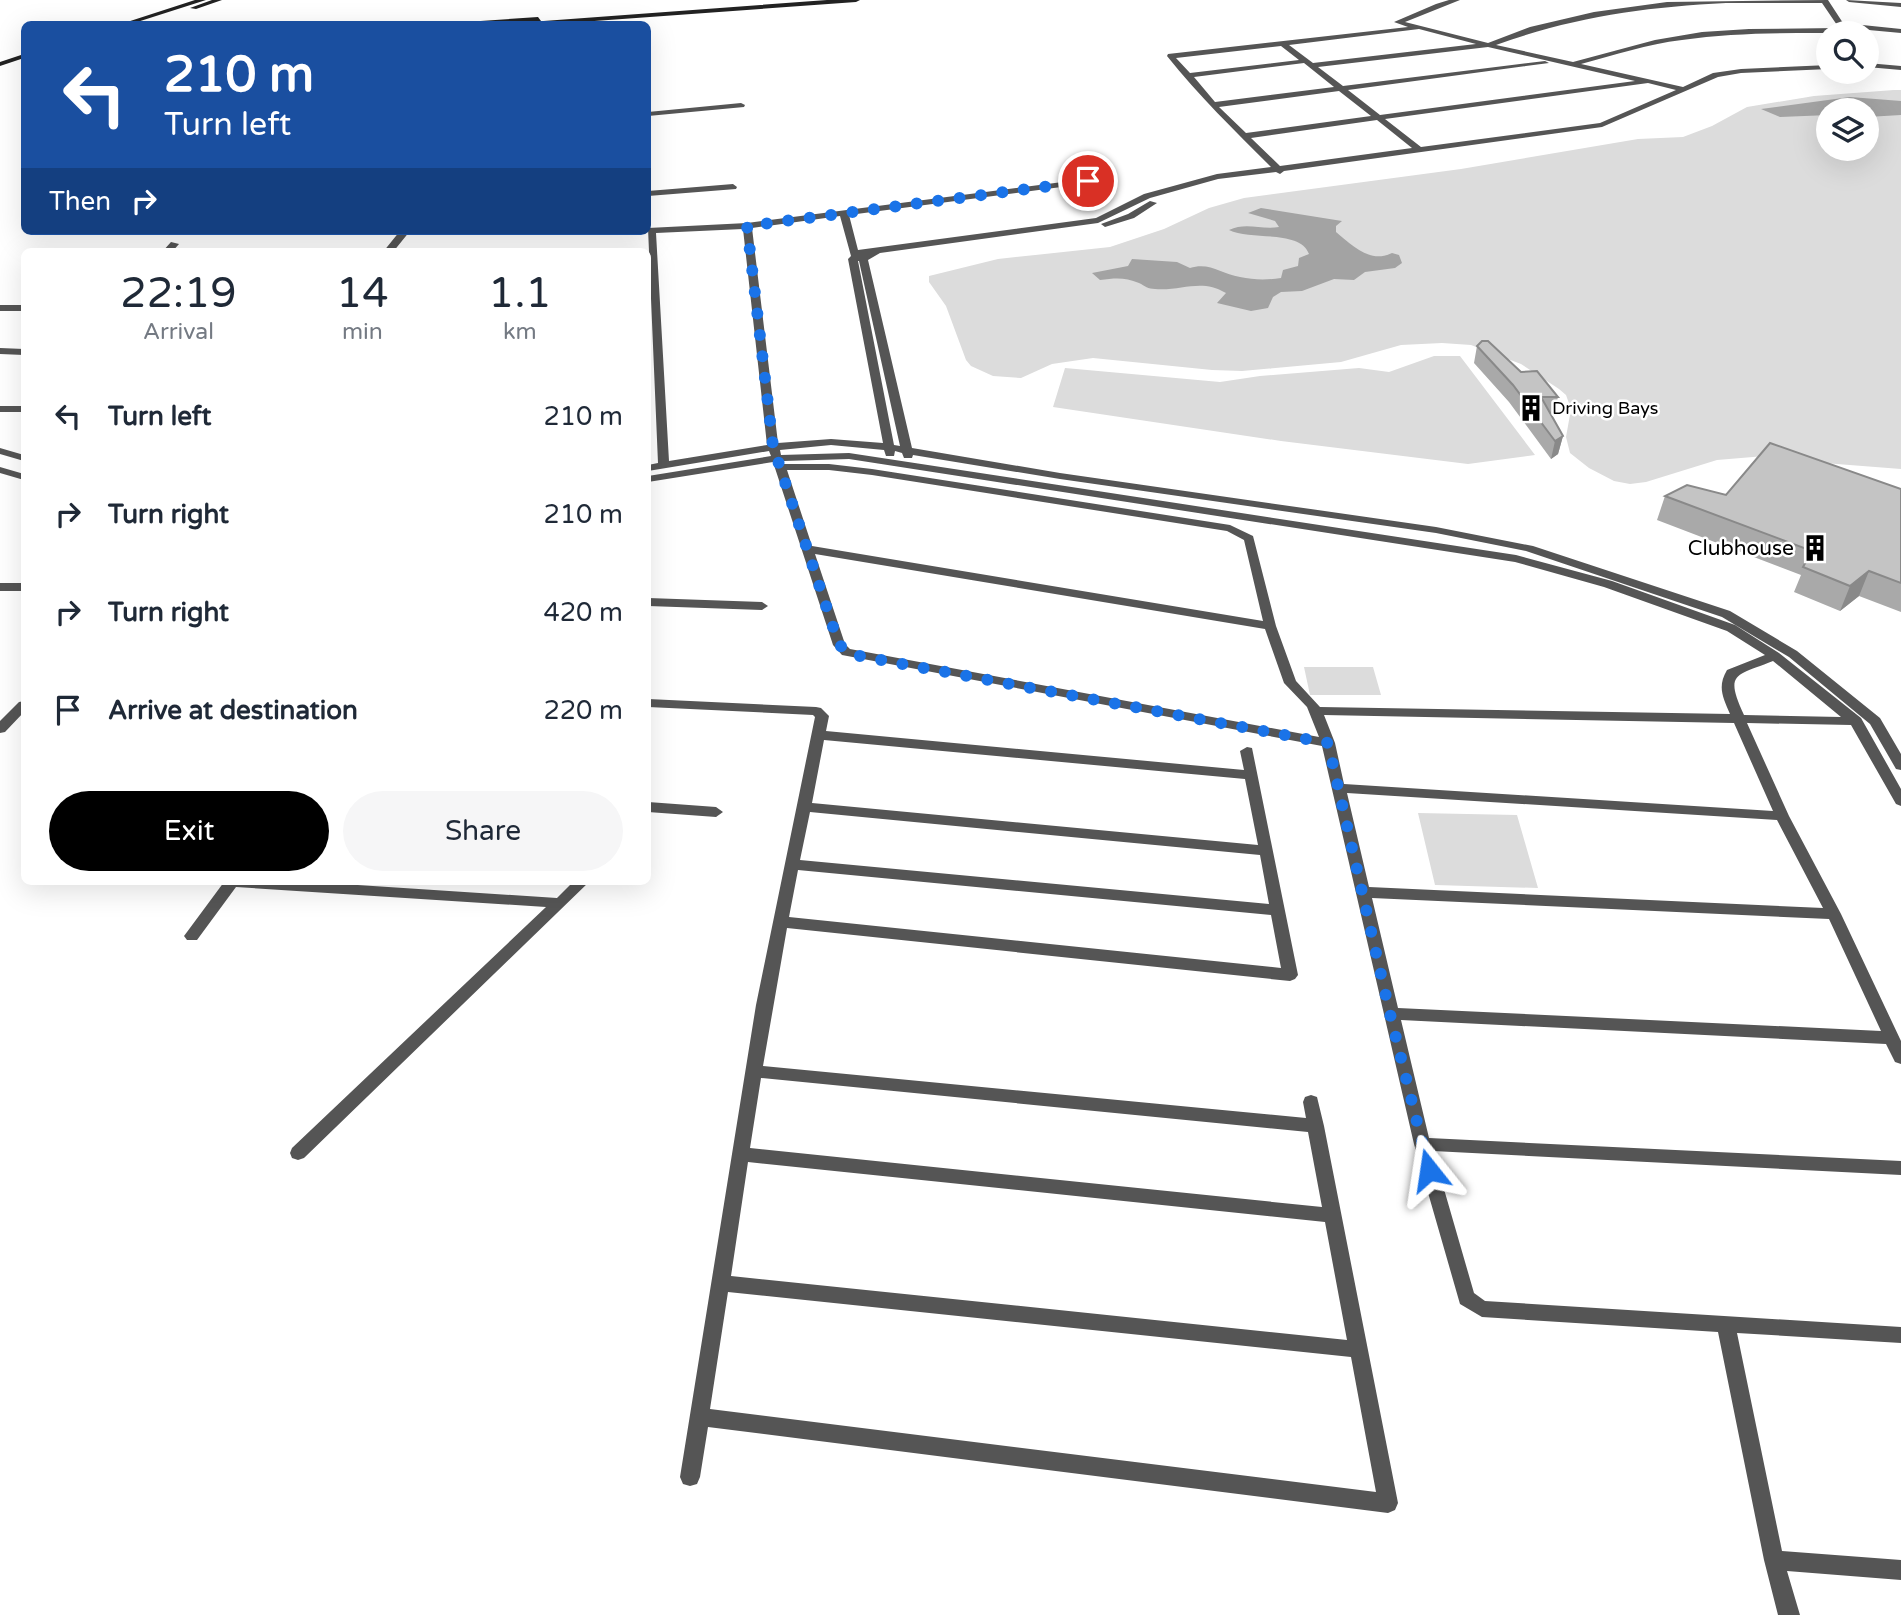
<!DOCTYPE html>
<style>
:root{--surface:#fff;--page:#f6f6f7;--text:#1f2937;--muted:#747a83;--accent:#000}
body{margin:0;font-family:"Varela Round",sans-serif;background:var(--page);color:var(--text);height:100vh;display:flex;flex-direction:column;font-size:26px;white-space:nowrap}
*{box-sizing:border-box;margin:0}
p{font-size:23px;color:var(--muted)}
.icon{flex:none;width:38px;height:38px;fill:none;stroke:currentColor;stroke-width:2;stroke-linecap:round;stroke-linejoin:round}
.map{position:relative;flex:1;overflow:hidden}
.details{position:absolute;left:21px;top:248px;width:630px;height:637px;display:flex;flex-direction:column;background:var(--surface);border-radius:10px;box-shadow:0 7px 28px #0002}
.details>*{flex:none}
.top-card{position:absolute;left:21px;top:21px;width:630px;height:214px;border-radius:10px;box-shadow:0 7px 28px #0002;background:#1a4fa0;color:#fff;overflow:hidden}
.fabs{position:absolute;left:1816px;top:21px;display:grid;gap:14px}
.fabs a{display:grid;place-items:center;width:63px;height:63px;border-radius:50%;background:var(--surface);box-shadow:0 7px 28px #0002;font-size:35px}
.pin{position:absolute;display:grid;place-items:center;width:60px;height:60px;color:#fff;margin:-30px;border:4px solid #fff;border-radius:50%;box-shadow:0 2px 7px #0007}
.me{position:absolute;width:77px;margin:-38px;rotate:345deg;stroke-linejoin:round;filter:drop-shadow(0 0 5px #0008)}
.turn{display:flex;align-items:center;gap:24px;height:147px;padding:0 28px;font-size:32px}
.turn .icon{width:91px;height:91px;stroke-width:2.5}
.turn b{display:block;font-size:49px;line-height:60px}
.then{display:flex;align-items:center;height:66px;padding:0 28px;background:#0003;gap:14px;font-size:26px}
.eta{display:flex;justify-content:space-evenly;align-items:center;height:119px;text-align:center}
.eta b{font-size:42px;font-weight:600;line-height:49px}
.action{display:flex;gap:14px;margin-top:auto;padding:14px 28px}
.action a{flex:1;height:80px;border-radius:42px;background:var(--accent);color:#fff;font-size:28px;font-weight:600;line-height:80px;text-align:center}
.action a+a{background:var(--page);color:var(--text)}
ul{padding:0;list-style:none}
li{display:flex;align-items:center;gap:21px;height:98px;padding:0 28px}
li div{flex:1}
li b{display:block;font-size:26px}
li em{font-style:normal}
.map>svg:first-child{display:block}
</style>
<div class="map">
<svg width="1901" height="1615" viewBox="0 0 1901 1615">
<rect width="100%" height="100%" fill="#fff"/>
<path fill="#dcdcdc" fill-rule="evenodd" d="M1894,90H1901V469L1824,463L1777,455L1717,460L1646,482L1630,484L1614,481L1589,468L1570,453L1566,437L1571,409L1566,395L1559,389L1521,364L1471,345L1442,343L1401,345L1341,362L1242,371L1212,370L1093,358L1052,364L1021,378L993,376L971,366L966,360L946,306L929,282V276L998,259L1110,247L1164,229L1209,208L1244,198L1461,169L1638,139L1683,137L1712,126L1747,107L1814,96ZM1829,110H1867V149H1829Z
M1434,356H1460L1535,455L1468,464L1281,441L1053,407L1065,368L1220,382L1260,376L1359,368L1389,372Z
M1304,667H1373L1381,695H1310Z
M1418,813L1517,815L1538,888L1435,885Z"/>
<path fill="#a3a3a3" d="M1850,97L1901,101V115L1867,117V110H1829V115L1780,117L1761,109Z
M1261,208L1342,221L1336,226V232C1352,245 1370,264 1392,253L1399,255L1402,263L1395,268L1365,272L1354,280L1334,279L1302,291L1281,292L1273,297L1268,308L1251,311L1217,303L1226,293C1201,278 1183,291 1155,289C1148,289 1145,286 1139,283C1125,277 1115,278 1100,280L1092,273L1128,266L1132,259L1177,262L1190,268C1210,262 1221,274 1240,277C1254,280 1267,280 1281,278L1283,270L1298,266L1299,258L1309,254C1300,229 1250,241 1229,230C1246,222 1261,230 1279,227L1275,221L1248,213Z"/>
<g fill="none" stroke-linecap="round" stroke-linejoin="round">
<path fill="#555" fill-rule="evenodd" d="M1449,0H1460L1405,22L1488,43L1530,27L1594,12L1667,2L1828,0L1843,23L1901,29V33L1847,28L1849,33C1794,33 1737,32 1682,40C1647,44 1615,55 1581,64L1683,87L1713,73L1741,69L1829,65V69L1741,73L1718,77L1602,127L1284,171L1280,174L1276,172L1218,179L1150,198L1098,223L880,253L868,260L912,448L1060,473L1436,527L1533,546L1730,611L1797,651L1880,718L1901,754V770L1896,769L1870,724L1789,657L1722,617L1526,551L1436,533L1060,479L913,455L912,458H904L902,453L895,451L894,456H886L884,450L831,445L780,450L781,455L849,453L1516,555L1612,581L1735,625L1779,653L1861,718L1901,789V806L1896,804L1851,725L1747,723L1789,816L1841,914L1901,1041V1064L1895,1062L1886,1044L1401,1020L1429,1138L1901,1161V1175L1433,1151L1474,1293L1485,1301L1901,1327V1343L1737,1333L1782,1551L1901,1560V1580L1787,1571L1800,1615H1778L1764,1560L1718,1332L1482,1317L1460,1304L1414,1144L1322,746L842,655L833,645L773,462L648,482V476L771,456L769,451L648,471V465L658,463L648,228L747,223L1117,175V179L1114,180L849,215L858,250L1096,218L1144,194L1217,174L1271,167C1235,131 1198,95 1167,56L1168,54L1408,27L1394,22L1436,4ZM1726,3H1822L1839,28L1749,29L1702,32L1655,40L1573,62L1496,45C1573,17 1645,7 1726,3ZM1419,29L1476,44L1313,63L1289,45ZM1281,46L1299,60L1190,73L1176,58ZM1488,47L1635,81L1380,115L1348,90L1549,63L1545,61L1343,86L1318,67ZM1304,63L1334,87L1215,102L1194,77ZM1648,83L1676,90L1600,123L1421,147L1385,119ZM1339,91L1371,116L1246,133L1219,107ZM1377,120L1412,148L1280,166L1251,138ZM840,216L851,256L848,259L883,443L831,439L778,443L752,228ZM743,229L767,445L669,461L656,233ZM858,261H859L900,446L894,445ZM849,459L1515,562L1604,587L1727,631L1765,655L1727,670C1717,687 1723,697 1730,714L1320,707L1296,681L1276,626L1253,536L1230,525L872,469L829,464H784V461ZM787,470H829L872,475L1227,531L1244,540L1263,621L812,546ZM815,554L1265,629L1284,683L1307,707L1319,737L850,649L845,644ZM1773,661L1841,717L1744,715C1724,672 1736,676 1773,661ZM1324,715L1734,723L1773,811L1344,784L1335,743ZM1347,793L1777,820L1823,908L1369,887ZM1372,898L1829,919L1881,1031L1398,1008Z
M1846,0L1901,3V7L1849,2Z
M1867,63L1901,66V70L1867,67Z
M741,103L745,105L744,107L648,116V112Z
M733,184L737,187L736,189L648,196V191Z
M1150,201L1157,203L1134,218L1105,227L1101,224L1128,214Z
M400,231H410L393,252H383Z
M171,242L179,244L172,252H162Z
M0,305H24V311H0Z
M0,348L24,349V355L0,354Z
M0,406H24V412H0Z
M0,448L24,455V461L0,454Z
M0,467L24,474V480L0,473Z
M0,583H24V591H0Z
M648,598L762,602L768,606L762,610L648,606Z
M648,699L816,707L821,708L829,716L826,731L1244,770L1240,751L1247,747L1252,748L1298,975L1295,979L1290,981L787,928L763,1066L1306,1118L1303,1102L1305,1097L1311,1095L1317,1097L1324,1126L1398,1503L1395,1510L1388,1513L708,1427L700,1477L697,1484L690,1486L683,1484L680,1477L756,1005L815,717L813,715L648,707ZM824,740L1245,779L1258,845L812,803ZM810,812L1260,855L1269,904L800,860ZM798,870L1271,915L1281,968L789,917ZM761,1078L1308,1132L1322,1207L750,1148ZM748,1162L1325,1222L1347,1340L731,1276ZM728,1292L1351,1357L1376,1492L710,1409Z
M24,701V712L5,732L0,733V721L19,702Z
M648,802L716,807L723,812L716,817L648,812Z
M224,882H312L557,898L573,882H589L304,1158L298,1160L292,1158L290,1153L292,1148L546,907L236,887L197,940H187L184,936L187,932Z"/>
<path fill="#222" fill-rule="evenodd" d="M195,0H206L131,24H121Z
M212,0H222L196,9L190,8Z
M827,0H860L856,2L553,24H526L530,22Z
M538,17L541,21L462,24L466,22Z
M24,54V58L0,66V62Z"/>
</g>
<path fill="#a9a9a9" d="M1477,346L1521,372L1558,397L1554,414H1551L1563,436L1558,454L1551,459L1509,402L1474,363Z
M1901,489V612L1859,596L1840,611L1794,592L1801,575L1657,520L1665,496Z"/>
<path fill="#898989" d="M1563,436L1558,454L1551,459L1555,441Z
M1869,571L1859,596L1840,611L1850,586Z"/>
<path fill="#c4c4c4" stroke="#898989" stroke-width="2" d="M1482,341H1488L1521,372L1537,371L1558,397H1541L1563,436L1555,441L1513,385L1477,346Z
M1770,443L1901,489V583L1869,571L1850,586L1803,567L1812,551L1665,496L1687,485L1726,495Z"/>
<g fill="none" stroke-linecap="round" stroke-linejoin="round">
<path stroke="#1a73e8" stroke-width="12" stroke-dasharray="0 21.6" d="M1088,181L747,226L773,446L839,645L854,655L1328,743L1390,1014L1429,1170"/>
</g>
<defs>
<symbol id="building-bare" viewBox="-9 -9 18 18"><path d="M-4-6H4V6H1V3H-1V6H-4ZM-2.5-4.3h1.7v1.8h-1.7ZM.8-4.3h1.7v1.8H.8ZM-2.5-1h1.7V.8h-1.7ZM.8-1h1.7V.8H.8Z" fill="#000" stroke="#fff" stroke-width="2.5" paint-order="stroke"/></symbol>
</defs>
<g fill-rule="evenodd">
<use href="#building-bare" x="1512" y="389" width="38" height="38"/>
<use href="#building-bare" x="1796" y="529" width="38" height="38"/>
</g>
<g text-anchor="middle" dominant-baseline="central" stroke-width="5" stroke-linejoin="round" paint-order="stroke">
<g font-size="18" fill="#000" stroke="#fff" text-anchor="start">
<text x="1552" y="408">Driving Bays</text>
</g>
<g font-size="21" fill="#000" stroke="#fff" text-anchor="end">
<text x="1794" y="548">Clubhouse</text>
</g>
</g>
</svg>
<div class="fabs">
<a><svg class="icon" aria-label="search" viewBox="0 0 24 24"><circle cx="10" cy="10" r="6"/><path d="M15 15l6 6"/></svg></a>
<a><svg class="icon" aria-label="layers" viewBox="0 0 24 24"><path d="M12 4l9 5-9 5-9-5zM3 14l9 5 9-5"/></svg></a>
</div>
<div class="pin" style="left:1088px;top:181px;background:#d93025"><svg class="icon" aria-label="arrive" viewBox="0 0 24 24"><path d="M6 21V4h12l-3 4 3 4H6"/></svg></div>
<svg class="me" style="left:1429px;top:1170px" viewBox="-20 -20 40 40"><path d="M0-17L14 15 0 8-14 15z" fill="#1a73e8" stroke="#fff" stroke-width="4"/></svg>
<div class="top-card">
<div class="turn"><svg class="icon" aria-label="left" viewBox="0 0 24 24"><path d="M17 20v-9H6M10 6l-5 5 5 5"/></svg><div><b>210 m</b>Turn left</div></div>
<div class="then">Then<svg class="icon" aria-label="right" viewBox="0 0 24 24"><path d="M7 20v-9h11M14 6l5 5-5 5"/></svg></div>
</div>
<section class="details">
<div class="eta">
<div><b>22:19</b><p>Arrival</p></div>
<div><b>14</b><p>min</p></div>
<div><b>1.1</b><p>km</p></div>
</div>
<ul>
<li><svg class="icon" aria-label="left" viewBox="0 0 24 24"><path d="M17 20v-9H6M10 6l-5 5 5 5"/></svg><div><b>Turn left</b></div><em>210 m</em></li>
<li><svg class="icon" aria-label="right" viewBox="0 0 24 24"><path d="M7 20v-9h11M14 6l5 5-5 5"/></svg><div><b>Turn right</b></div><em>210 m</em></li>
<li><svg class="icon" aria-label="right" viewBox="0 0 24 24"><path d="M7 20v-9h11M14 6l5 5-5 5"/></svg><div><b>Turn right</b></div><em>420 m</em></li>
<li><svg class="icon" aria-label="arrive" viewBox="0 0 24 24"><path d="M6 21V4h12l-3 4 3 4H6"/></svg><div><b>Arrive at destination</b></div><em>220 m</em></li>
</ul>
<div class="action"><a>Exit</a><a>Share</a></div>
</section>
</div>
